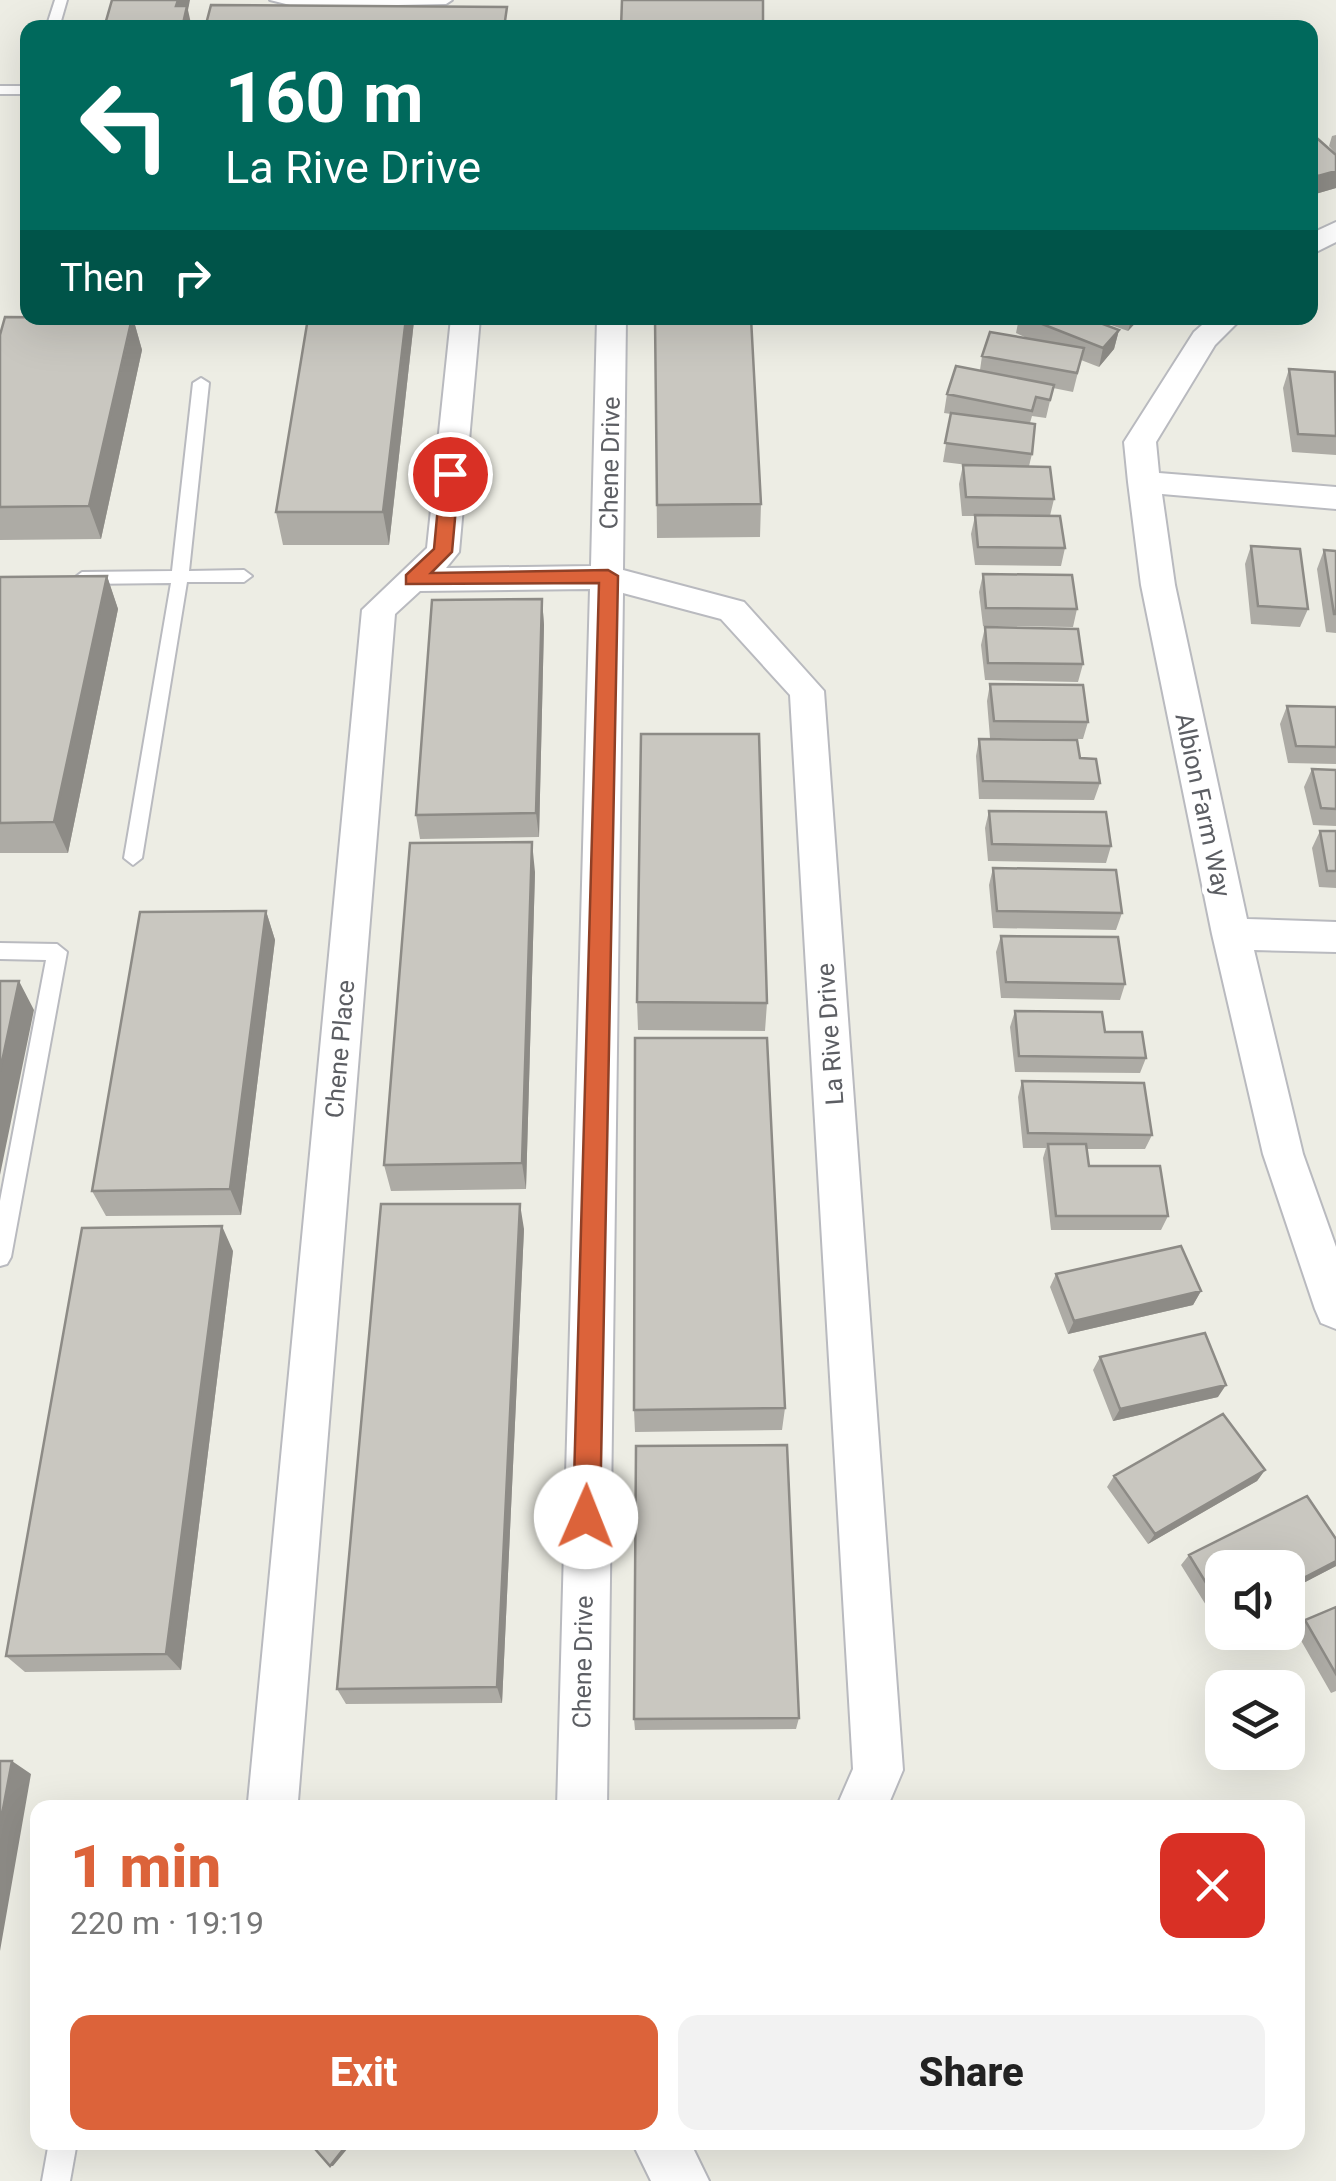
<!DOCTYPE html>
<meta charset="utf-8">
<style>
:root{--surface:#fff;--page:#f2f2f2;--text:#222;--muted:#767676;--accent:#dc633a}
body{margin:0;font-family:Roboto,sans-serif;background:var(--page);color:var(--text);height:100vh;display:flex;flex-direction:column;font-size:38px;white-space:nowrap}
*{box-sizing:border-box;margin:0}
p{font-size:32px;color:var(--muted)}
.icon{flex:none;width:55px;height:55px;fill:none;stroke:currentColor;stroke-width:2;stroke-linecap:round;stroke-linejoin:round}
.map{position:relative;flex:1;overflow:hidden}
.details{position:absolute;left:30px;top:1800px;width:1275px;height:350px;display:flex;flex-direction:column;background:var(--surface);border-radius:20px;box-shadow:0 10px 40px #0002}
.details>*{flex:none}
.hud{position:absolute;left:20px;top:20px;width:1298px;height:305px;border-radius:20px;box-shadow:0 10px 40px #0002;background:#00695c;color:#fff;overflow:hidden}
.fabs{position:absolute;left:1205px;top:1550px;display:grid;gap:20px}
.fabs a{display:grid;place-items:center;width:100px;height:100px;border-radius:20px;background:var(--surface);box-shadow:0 10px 40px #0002;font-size:50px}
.pin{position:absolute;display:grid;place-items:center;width:85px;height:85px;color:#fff;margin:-42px;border:5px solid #fff;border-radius:50%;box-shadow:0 2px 10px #0007}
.me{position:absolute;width:110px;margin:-55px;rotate:1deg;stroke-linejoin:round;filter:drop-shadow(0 0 8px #0008)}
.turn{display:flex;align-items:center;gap:35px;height:210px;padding:0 40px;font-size:45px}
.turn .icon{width:130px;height:130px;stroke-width:2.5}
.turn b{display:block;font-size:70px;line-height:85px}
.then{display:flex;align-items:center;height:95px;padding:0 40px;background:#0003;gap:20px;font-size:38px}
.round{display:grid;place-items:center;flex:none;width:105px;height:105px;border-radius:20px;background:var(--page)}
.head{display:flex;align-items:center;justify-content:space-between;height:170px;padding:0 40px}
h1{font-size:60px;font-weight:800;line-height:75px;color:var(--accent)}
.primary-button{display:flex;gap:20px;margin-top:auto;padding:20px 40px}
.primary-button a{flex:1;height:115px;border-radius:20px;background:var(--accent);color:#fff;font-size:40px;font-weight:800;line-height:115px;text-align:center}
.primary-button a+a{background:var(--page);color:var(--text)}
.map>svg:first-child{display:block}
</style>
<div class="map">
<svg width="1336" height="2181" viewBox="0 0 1336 2181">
<rect width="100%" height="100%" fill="#edede4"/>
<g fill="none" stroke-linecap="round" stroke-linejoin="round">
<defs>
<path id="service" d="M55,0H67L59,28H46Z
M270,0H452L446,4L298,7Z
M0,86H28V94H0Z
M201,378L209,383L189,571L244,570L252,576L244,582H187L142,858L133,865L124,858L171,583L82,584L74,578L82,572L172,571L193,383Z
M0,943L57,944L67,952L11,1257L7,1264L0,1266V1201L46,960L0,959Z
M49,2142H77L70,2181H42Z"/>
<path id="minor" d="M1336,222V242L1310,255V234Z
M451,318H480L459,552L446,568L591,566L597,318H626L623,570L744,602L824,691L903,1770L887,1808H836L853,1769L790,695L721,619L623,593L607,1808H557L590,589L420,591L395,614L298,1801L301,1808H250L248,1802L362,610L427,548Z
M1210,318H1242L1215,345L1156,442L1159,473L1336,487V509L1162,494L1175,585L1247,919L1336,922V952L1254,950L1303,1154L1336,1247V1329L1321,1323L1315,1309L1263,1154L1212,934L1141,585L1128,482L1124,442L1194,332Z
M632,2142H690L709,2181H651Z"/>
</defs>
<use href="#service" stroke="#b9babf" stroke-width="4"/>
<use href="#minor" stroke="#b9babf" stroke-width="4"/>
<use href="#service" fill="#fff" fill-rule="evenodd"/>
<use href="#minor" fill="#fff" fill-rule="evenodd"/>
</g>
<path fill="#adaba5" d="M763,0V28H621Z
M1310,132L1336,155V188L1312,195L1310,193Z
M1336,135V154L1329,146L1332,136Z
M133,318L142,350L101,539L0,540V335Z
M655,318L761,504L760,537L657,538Z
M1019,318H1087L1119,330L1114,349L1099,367L1081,360L1073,392L1053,388L1046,418L1032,416L1030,423L1032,454L1029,466L1054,499L1050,516L1065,548L1061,566L975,565L971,534L975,516H962L959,484L963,465H968L943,462L951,414L944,413L947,394L980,370L982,356L1029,339L1016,333Z
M1091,318H1140L1128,331Z
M414,321L389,545H283L276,512Z
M1289,369L1336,378V455L1292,452L1283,388Z
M1251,546L1308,609L1300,627L1251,624L1245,564Z
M1324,550L1336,551V633L1326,632L1317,569Z
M983,574L1077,609L1073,627L983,626L979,592Z
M107,576L118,609L68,853H0V577Z
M542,599L544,625L539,837L420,839L416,815Z
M985,627L1083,664L1078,682L985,680L981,645Z
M990,684L1088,722L1083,739L990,738L987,701Z
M1287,706L1336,707V764L1288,763L1280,724Z
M979,739L1080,758L1100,783L1094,800L979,799L976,756Z
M1312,769L1336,770V826L1313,825L1304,787Z
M989,811L1111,846L1106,863L988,861L985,828Z
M1320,831H1336V888L1319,887L1312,848Z
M993,868L1122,913L1116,930L993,928L989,885Z
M535,872L526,1189L391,1191L384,1165Z
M266,911L275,940L241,1215L106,1216L92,1191Z
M1001,936L1125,984L1120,1000L1001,998L996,952Z
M637,1002L767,1003L765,1031L638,1030Z
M1015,1011L1105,1032L1146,1058L1140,1073L1015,1072L1010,1027Z
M1022,1081L1152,1135L1145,1149H1087L1089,1166L1168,1216L1161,1230H1051L1043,1158L1046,1148H1023L1018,1097Z
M524,1229L502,1703L346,1704L337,1689Z
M233,1251L181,1670L25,1672L6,1656Z
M1056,1274L1201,1291L1193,1305L1068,1334L1050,1287Z
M1100,1357L1218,1397L1113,1421L1093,1370Z
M785,1408L782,1430L635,1432L634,1410Z
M1265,1470L1257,1481L1148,1544L1107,1487L1114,1476Z
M1189,1555L1336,1561V1566L1288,1591V1568H1222V1624L1219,1626L1181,1565Z
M1336,1607V1691L1331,1693L1295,1630L1305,1620Z
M799,1718L796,1729L635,1730L634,1719Z"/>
<path fill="#8d8b86" d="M178,0H190L188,10L192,28H181L176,6Z
M1336,171V188L1312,195L1318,176Z
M133,318L142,350L101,539L89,506Z
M406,318H414V321L389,545L383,512Z
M1132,318H1140L1128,331Z
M1119,330L1114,349L1099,367L1103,348Z
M107,576L118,609L68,853L54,822Z
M542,599L544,625L539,837L536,813Z
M532,842L535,872L526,1189L522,1163Z
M266,911L275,940L241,1215L230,1189Z
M19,981L34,1010L0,1175V1071Z
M520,1204L524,1229L502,1703L497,1687Z
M222,1226L233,1251L181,1670L166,1654Z
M1201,1291L1193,1305L1068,1334L1074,1321Z
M1226,1385L1218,1397L1113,1421L1120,1409Z
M1265,1470L1257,1481L1148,1544L1155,1534Z
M1336,1561V1566L1288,1591V1586Z
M12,1761L31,1774L0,1951V1825Z
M349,2142H353L333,2166H330Z"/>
<path fill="#c9c7c0" stroke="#8d8b86" stroke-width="2.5" d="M112,0H178L176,6H187L182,28H104Z
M622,0H763V25L650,24V28H621Z
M211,5L507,7L504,28H205Z
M1310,132L1336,155V171L1318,176L1310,169Z
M5,317L132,318L89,506L0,507V335Z
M308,318H406L383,512H276Z
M655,318H751L761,504L657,505Z
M1027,318H1087L1119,330L1103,348Z
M990,332L1084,348L1077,373L982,356Z
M956,366L1054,385L1050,400L1036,397L1032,411L947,394Z
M1289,369L1335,372L1336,436L1298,434Z
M951,413L1035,424L1032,454L945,443Z
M963,465L1050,467L1054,499L966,497Z
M975,515L1060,516L1065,548L978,547Z
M1251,546L1300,549L1308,609L1258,606Z
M1324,550L1336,551V614H1334Z
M983,574L1072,575L1077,609L986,608Z
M107,576L54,822L0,823V577Z
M542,599L536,813L416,815L432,600Z
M985,627L1078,629L1083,664L988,663Z
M990,684L1083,685L1088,722L994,721Z
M1287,706L1336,707V747L1296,746Z
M641,734H759L767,1003L637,1002Z
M979,739L1077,740L1080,758L1096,759L1100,783L983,781Z
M1312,769L1336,770V809L1321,808Z
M989,811L1106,812L1111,846L992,844Z
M1320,831H1336V871H1327Z
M532,842L522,1163L384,1165L410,843Z
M993,868L1116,870L1122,913L997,911Z
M266,911L230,1189L92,1191L140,912Z
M1001,936L1118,937L1125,984L1006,982Z
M0,981H19L0,1071Z
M1015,1011L1102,1012L1105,1032H1142L1146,1058L1019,1056Z
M635,1038H767L785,1408L634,1410Z
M1022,1081L1144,1083L1152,1135L1028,1133Z
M1048,1144H1086L1089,1166H1160L1168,1216H1056Z
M381,1204H520L497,1687L337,1689Z
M222,1226L166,1654L6,1656L82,1228Z
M1181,1246L1201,1291L1074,1321L1056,1274Z
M1205,1333L1226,1385L1120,1409L1100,1357Z
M1223,1414L1265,1470L1155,1534L1114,1476Z
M787,1445L799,1718L634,1719L636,1446Z
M1307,1496L1336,1539V1561L1288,1586V1568H1222V1609L1189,1555Z
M1336,1607V1674L1305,1620Z
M0,1761H12L0,1825Z
M309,2142H349L330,2166Z"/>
<path fill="#dc633a" stroke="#8f4026" stroke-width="2.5" d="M450,468L459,474L452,552L431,573L608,570L618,576L600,1517L596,1526L586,1530L577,1526L573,1517L599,583L406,584V575L434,549L441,474Z"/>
<g text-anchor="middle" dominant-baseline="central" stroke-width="10" stroke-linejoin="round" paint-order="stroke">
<g font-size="25" fill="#5c5e63" stroke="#fff">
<text transform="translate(610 463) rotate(-89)">Chene Drive</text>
<text transform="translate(1203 805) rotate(78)">Albion Farm Way</text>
<text transform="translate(830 1034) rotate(-94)">La Rive Drive</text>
<text transform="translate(340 1049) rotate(-85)">Chene Place</text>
<text transform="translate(583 1662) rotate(-89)">Chene Drive</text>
</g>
</g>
</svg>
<div class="fabs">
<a><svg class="icon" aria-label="sound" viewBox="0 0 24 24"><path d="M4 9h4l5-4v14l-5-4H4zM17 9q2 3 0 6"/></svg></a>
<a><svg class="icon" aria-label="layers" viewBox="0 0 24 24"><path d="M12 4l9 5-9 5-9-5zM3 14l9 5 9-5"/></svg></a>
</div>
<div class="pin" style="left:450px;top:474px;background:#d93025"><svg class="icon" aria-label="arrive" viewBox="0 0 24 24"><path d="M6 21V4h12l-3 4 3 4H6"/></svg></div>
<svg class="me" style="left:586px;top:1517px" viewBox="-20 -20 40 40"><circle r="19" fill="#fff"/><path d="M0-13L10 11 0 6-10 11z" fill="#dc633a"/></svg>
<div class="hud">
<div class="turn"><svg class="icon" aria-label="left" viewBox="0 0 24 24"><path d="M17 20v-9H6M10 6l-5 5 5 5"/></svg><div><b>160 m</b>La Rive Drive</div></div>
<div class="then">Then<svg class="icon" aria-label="right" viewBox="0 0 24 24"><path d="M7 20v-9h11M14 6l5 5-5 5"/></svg></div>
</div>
<section class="details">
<div class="head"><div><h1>1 min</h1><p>220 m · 19:19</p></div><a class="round" style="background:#d93025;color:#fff"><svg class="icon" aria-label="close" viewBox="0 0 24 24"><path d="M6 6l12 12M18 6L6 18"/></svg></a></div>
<div class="primary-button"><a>Exit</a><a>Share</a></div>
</section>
</div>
